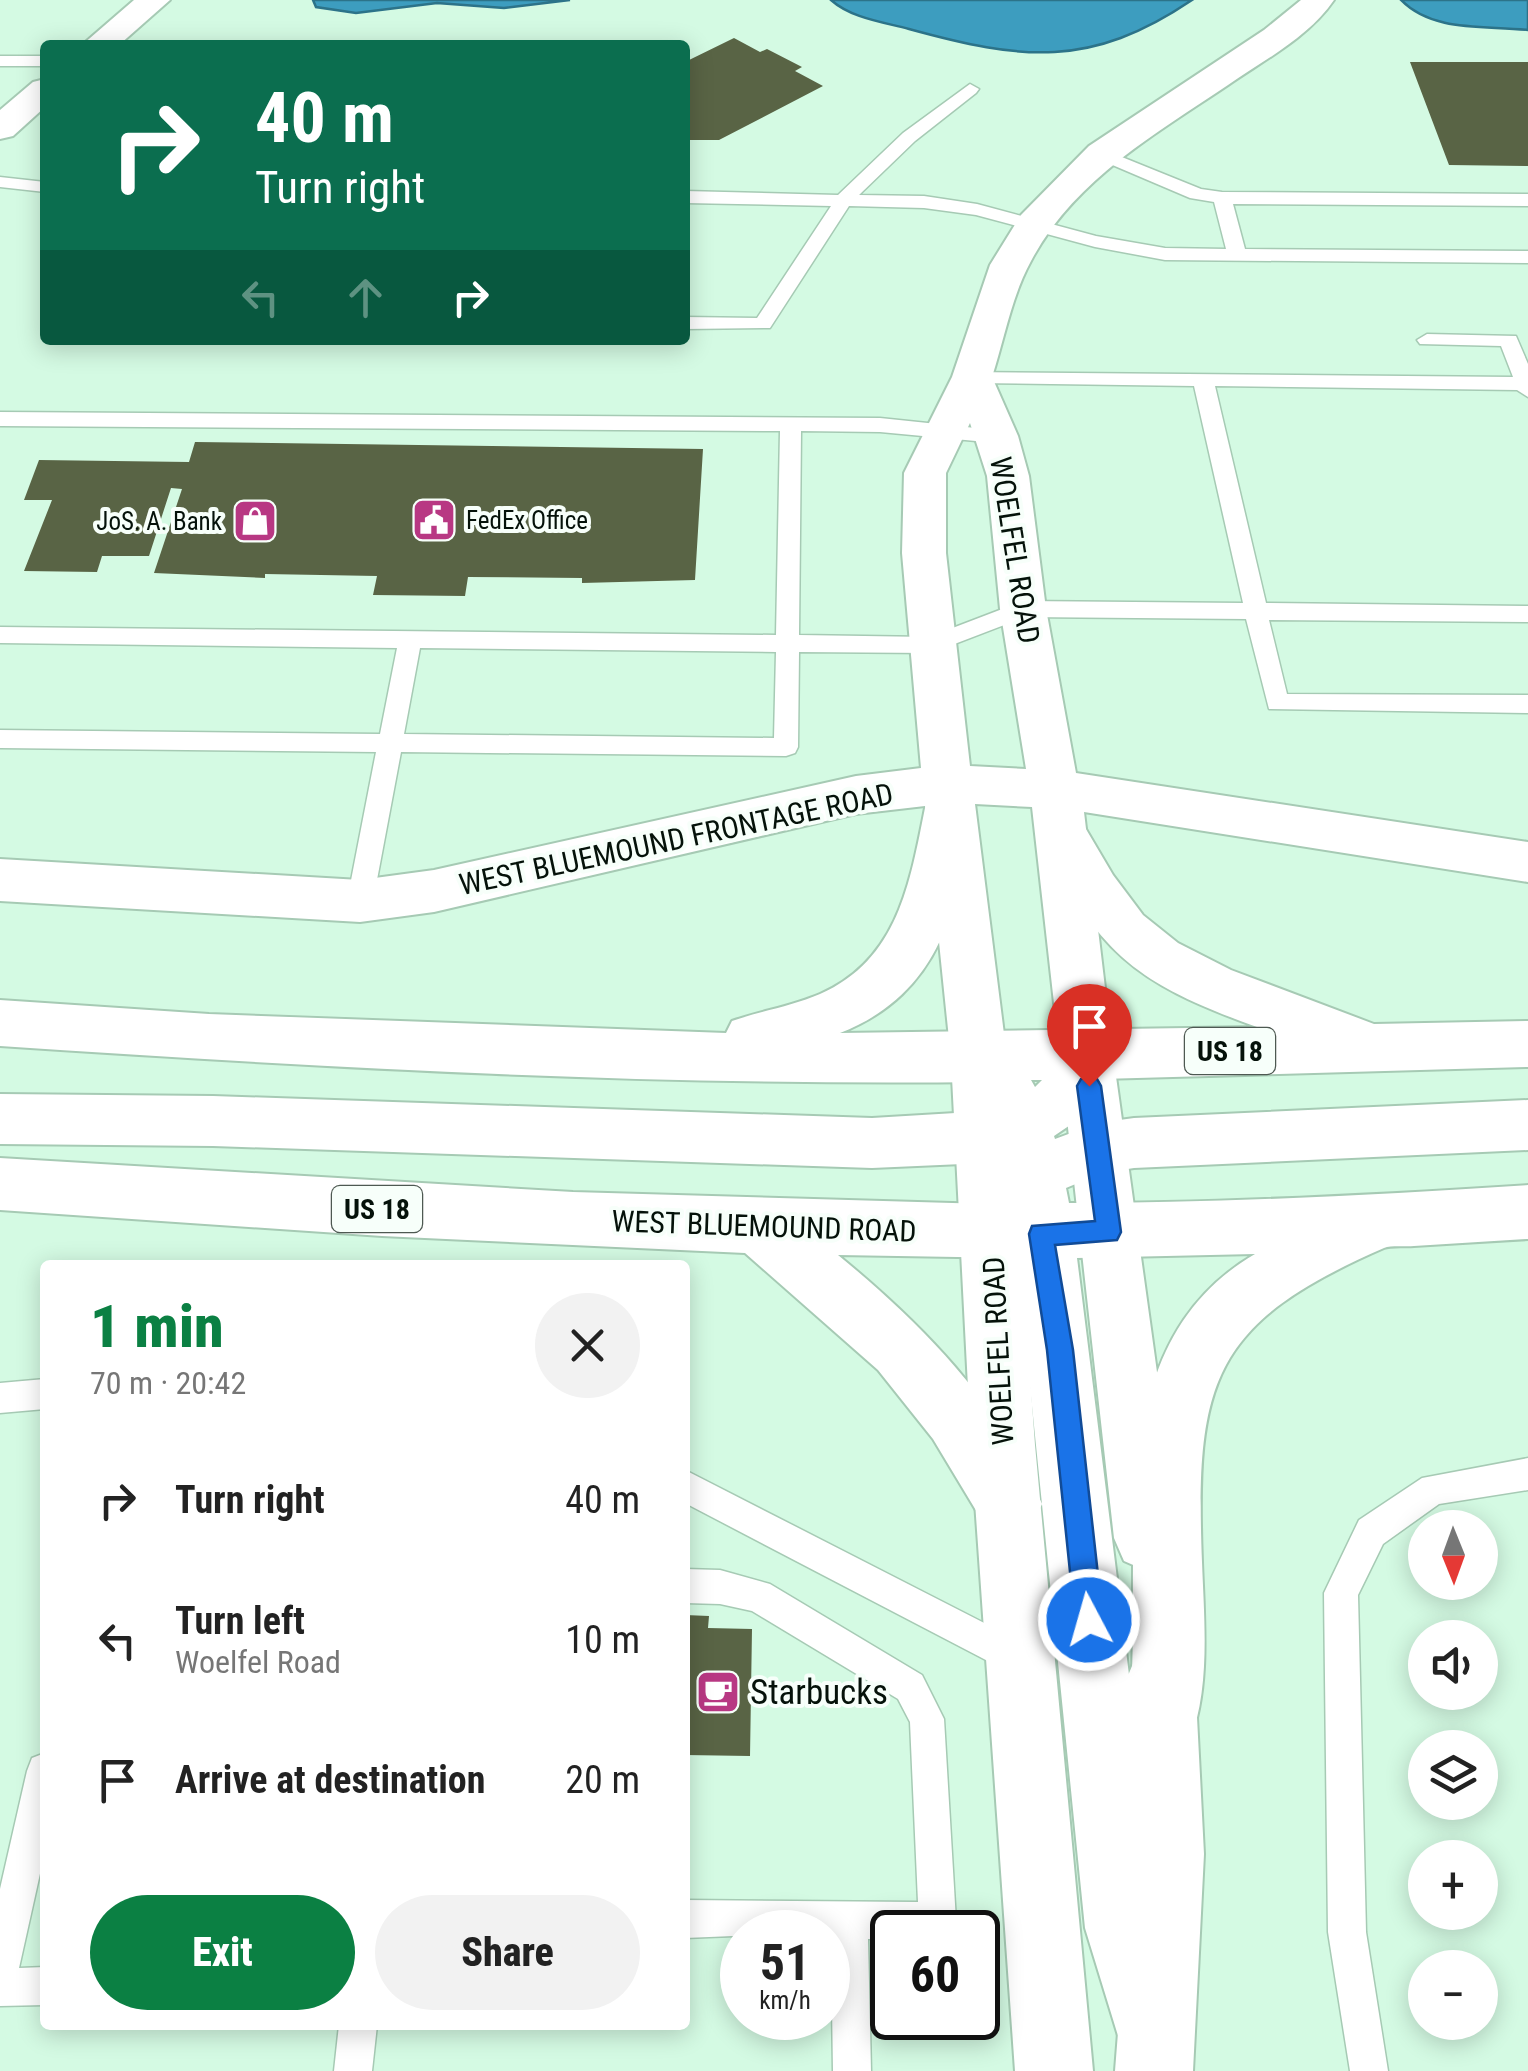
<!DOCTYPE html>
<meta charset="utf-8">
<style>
:root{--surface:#fff;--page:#f2f2f2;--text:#222;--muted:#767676;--accent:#0b8043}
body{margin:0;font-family:"Roboto Condensed",sans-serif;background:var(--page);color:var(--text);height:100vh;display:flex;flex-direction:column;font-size:38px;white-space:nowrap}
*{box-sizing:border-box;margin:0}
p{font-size:32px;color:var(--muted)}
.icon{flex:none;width:55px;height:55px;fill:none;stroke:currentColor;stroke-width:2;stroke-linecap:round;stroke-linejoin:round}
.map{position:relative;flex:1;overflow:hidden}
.panel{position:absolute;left:40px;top:1260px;width:650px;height:770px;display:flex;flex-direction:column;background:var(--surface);border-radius:10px;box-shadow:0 5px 25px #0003}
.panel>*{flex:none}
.guide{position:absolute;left:40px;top:40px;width:650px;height:305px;border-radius:10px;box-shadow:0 5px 25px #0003;background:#0b6e4f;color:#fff;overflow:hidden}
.needle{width:65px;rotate:179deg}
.fabs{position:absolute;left:1408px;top:1510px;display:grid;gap:20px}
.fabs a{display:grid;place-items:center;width:90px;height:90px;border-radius:50%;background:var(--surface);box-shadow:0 5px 25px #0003;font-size:50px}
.speed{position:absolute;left:720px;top:1910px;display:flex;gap:20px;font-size:50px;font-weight:700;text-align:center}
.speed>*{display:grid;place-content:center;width:130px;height:130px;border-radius:50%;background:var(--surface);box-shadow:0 5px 25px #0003;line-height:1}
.speed small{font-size:25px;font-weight:400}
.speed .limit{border:5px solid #111;border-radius:15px;background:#fff;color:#111}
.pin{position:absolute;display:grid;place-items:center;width:85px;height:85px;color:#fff;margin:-102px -42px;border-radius:50% 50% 50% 0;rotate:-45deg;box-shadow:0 0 10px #0007}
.pin .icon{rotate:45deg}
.me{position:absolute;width:110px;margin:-55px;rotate:354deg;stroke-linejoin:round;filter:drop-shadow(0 0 8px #0008)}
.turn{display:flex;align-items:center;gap:35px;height:210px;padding:0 50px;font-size:45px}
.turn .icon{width:130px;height:130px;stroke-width:2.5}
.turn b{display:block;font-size:70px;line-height:85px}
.lanes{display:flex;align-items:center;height:95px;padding:0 50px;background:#0003;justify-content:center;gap:50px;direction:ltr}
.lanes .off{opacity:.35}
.round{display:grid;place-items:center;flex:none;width:105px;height:105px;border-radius:52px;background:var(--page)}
.head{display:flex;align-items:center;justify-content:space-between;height:170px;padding:0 50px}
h1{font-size:60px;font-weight:800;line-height:75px;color:var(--accent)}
.cta{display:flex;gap:20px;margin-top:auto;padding:20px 50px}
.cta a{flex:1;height:115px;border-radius:60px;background:var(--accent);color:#fff;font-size:40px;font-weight:800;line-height:115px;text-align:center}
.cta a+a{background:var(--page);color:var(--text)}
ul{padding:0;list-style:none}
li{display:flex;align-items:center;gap:30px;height:140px;padding:0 50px}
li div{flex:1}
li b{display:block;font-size:38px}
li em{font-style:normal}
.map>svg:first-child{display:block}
</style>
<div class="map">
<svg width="1528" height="2071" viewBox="0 0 1528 2071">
<rect width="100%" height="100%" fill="#d4fae3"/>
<path fill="#3d9dbf" stroke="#2c7389" stroke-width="2.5" d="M313,0H570L504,8L437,3L356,13L316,7Z
M831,0H1192C1090,69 1022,60 909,29C883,22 851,18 831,0Z
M1401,0H1528V30C1486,25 1433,33 1401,0Z"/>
<path fill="#596445" d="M734,38L760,52L767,49L802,67L795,71L823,86L719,140H685V62Z
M1410,62H1528V166L1449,165Z
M195,442L703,449L695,580L582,583V578L468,577L465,596L373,595L377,576L265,574V578L154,573L182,489L171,488L149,556H102L97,572L24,571L52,500H24L39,460L189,462Z
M685,1615L709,1616L708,1628L752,1629L750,1756L685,1755Z"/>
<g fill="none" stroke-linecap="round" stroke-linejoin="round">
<defs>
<path id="service" d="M0,56H45V66H0Z
M970,84L979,89L976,93L915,141L859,195L924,196L977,204L1096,236L1165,248L1226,249L1214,202L1190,198L1096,158V150L1102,149L1201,189L1222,192L1528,194V206L1233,204L1245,249L1528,251V263L1165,260L1095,247L976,215L924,208L849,206L770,328L685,329V317L757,318L831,206L685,203V191L838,195L903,133Z
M0,177L45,182V192L0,187Z
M1427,334L1516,336L1528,364V397L1517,390L1215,386L1266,603L1528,606V622L1269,620L1287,694L1528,695V713L1269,709L1246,619L1025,617L931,653L799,652L798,747L795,753L786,756L401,752L373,901L369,908L360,911L351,908L347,901L376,752L0,748V730L380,734L397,648L0,643V627L776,635L780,431L0,426V412L880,418L1004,431L1008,436L997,443L880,432L801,431L799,635L929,637L1023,601L1243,603L1194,386L972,383L962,377L965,372L1513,377L1501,346L1420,344L1417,340ZM420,648L776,652L774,738L404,734Z
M45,1379V1409L0,1413V1383Z
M1528,1458V1490L1439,1504L1383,1544L1358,1595L1366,1932L1388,2071H1350L1328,1932L1324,1593L1359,1520L1422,1478Z
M685,1470L1029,1646L1034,1658L1029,1670L1017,1675L1005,1670L685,1503Z
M685,1569L720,1570L770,1584L922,1675L944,1719L956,1921L951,1932H892V1939H868L871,2071H833L831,1938L828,1932L685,1938V1900L918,1902L910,1722L898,1699L752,1611L720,1604L685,1603Z
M45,1753V1851L19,1968L45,1967V2005L0,2006V1889L27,1771L32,1758Z
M339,2025H377L372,2071H334Z"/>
<path id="minor" d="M134,0H170L119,45H82Z
M1301,0H1334C1309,37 1264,60 1228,85C1155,134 1073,181 1031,261C1012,295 1004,340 992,377L1018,436L1029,476L1046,609L1076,773L1528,842V882L1084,812L1113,1055L1180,1538L1170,1561L1147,1571L1124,1561L1114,1538L1032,807L975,804L1007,1058L1035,1445L1093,2071H1015L971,1445L951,1058L925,806L856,814L434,912L360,922L0,901V859L360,880L434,870L856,776L921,768L902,553L904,473L952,377L990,265L1021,215L1089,146L1264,30ZM970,423L987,476L1000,609L1026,769L970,766L946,553V473Z
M45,79V107L13,136L0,139V110L33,82Z
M1161,1644L1185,1654L1195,1678L1204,1854L1193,2071H1115L1132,1854L1127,1678L1137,1654Z"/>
<path id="primary" d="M950,789L968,794L975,808C958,906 942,993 840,1033L1257,1027C1129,981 1100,952 1037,833L1044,819L1062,813L1080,819L1113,875L1143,915L1178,943L1231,970L1374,1024L1528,1021V1067L1101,1079L1079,1119L1054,1136L1055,1139L1098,1123L1134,1118L1528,1100V1150L1134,1168L1102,1173L1066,1188L1069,1203C1222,1203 1375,1195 1528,1185V1239C1490,1241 1452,1244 1414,1246C1406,1247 1391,1245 1384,1248C1212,1323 1195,1381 1202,1562C1204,1619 1211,1689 1189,1743L1164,1753L1139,1743L1136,1736L1159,1928L1192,2038L1181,2065C1162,2071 1146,2071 1127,2065L1085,1928L1017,1258L838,1255C921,1323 1000,1403 1042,1504L1032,1527L1009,1537L986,1527L933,1439L878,1370L745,1253L382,1236L0,1210V1158L573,1192L987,1204L994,1182L1005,1169L1002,1157L985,1163L872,1168L213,1146L0,1144V1094L213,1096L872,1118L989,1111L980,1090L984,1082C656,1086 327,1068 0,1046V1000L209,1014L726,1033L732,1021C761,1011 792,1006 820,994C898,960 910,883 925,808L932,794ZM1031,1080H1042L1035,1087ZM1255,1254C1101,1344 1141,1541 1131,1691L1077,1258Z"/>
</defs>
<use href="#service" stroke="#a6cab4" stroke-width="3"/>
<use href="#minor" stroke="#a6cab4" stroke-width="4"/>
<use href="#primary" stroke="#a6cab4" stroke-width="4"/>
<use href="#service" fill="#fff" fill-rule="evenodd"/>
<use href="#minor" fill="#fff" fill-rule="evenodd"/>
<use href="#primary" fill="#fff" fill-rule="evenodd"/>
</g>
<path fill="#1a73e8" stroke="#114b97" stroke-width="2.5" d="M1089,1076L1097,1079L1101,1086L1121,1232L1117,1240L1055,1245L1073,1350L1103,1620L1099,1629L1089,1633L1079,1629L1075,1620L1047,1350L1029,1234L1032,1226L1095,1221L1077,1086L1081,1079Z"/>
<defs>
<symbol id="civic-square" viewBox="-11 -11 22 22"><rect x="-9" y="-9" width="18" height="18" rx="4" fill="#b83883" stroke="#f7fffa"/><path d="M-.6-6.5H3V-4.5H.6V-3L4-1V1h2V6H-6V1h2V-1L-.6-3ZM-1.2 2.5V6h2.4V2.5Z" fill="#fff"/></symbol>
<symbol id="shop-square" viewBox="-11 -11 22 22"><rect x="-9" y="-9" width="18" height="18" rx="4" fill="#b83883" stroke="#f7fffa"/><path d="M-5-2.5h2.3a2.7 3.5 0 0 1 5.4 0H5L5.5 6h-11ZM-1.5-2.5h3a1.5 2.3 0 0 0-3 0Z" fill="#fff"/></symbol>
<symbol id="cafe-square" viewBox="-11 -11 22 22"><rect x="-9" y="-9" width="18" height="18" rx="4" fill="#b83883" stroke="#f7fffa"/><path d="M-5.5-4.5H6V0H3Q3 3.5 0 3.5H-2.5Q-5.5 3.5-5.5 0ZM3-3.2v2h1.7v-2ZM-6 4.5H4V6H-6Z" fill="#fff"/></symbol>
</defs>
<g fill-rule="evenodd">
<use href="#civic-square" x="409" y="495" width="50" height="50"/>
<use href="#shop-square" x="230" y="496" width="50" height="50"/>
<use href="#cafe-square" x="693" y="1667" width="50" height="50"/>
</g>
<g text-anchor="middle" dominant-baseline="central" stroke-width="8" stroke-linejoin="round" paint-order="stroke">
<g font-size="25" fill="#05120a" stroke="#f7fffa" text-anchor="start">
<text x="466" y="520">FedEx Office</text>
<text x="222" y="521" text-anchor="end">JoS. A. Bank</text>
</g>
<g fill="#f7fffa" stroke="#4e5952" stroke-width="2.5">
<rect x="1185" y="1028" width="90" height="46" rx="8"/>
<rect x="332" y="1186" width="90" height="46" rx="8"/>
</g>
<g font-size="28" font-weight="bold" fill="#05120a">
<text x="1230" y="1051">US 18</text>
<text x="377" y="1209">US 18</text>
</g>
<g font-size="30" fill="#05120a" stroke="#f7fffa">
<text transform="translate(1015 550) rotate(81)">WOELFEL ROAD</text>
<text transform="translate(676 839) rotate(-12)">WEST BLUEMOUND FRONTAGE ROAD</text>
<text transform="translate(764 1226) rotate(2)">WEST BLUEMOUND ROAD</text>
<text transform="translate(998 1351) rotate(-93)">WOELFEL ROAD</text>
</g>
<g font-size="35" fill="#05120a" stroke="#f7fffa" text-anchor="start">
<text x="750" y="1692">Starbucks</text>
</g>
</g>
</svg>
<div class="fabs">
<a><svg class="needle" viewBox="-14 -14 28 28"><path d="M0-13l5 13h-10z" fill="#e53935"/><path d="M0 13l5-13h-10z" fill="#767676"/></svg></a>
<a><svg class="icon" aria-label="sound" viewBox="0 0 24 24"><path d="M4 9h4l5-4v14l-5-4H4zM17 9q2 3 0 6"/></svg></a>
<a><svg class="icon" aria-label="layers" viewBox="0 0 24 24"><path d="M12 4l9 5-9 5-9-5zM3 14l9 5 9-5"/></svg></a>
<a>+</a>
<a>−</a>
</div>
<div class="speed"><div>51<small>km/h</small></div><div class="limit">60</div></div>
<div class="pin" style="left:1089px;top:1086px;background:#d93025"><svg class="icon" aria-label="arrive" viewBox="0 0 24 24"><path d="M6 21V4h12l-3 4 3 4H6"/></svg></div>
<svg class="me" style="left:1089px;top:1620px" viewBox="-20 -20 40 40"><circle r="17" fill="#1a73e8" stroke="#fff" stroke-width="3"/><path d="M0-11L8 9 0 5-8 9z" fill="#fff"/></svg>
<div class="guide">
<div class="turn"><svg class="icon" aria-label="right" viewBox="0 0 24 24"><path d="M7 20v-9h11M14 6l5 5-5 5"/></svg><div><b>40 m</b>Turn right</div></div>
<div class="lanes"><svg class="icon off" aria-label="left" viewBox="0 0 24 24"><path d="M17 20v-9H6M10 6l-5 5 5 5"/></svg><svg class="icon off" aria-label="ahead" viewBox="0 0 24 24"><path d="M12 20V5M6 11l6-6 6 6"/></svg><svg class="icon" aria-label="right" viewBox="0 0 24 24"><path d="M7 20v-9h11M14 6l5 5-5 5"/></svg></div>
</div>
<section class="panel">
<div class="head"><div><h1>1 min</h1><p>70 m · 20:42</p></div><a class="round"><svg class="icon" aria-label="close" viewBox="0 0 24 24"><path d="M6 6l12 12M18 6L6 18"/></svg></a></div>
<ul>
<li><svg class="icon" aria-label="right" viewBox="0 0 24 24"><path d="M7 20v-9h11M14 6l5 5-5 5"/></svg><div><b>Turn right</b></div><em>40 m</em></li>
<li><svg class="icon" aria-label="left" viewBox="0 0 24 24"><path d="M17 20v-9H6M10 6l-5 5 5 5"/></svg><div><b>Turn left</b><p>Woelfel Road</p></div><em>10 m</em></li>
<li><svg class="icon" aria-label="arrive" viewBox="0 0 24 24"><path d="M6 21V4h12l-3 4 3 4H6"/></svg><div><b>Arrive at destination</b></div><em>20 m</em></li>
</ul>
<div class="cta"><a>Exit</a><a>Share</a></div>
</section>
</div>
